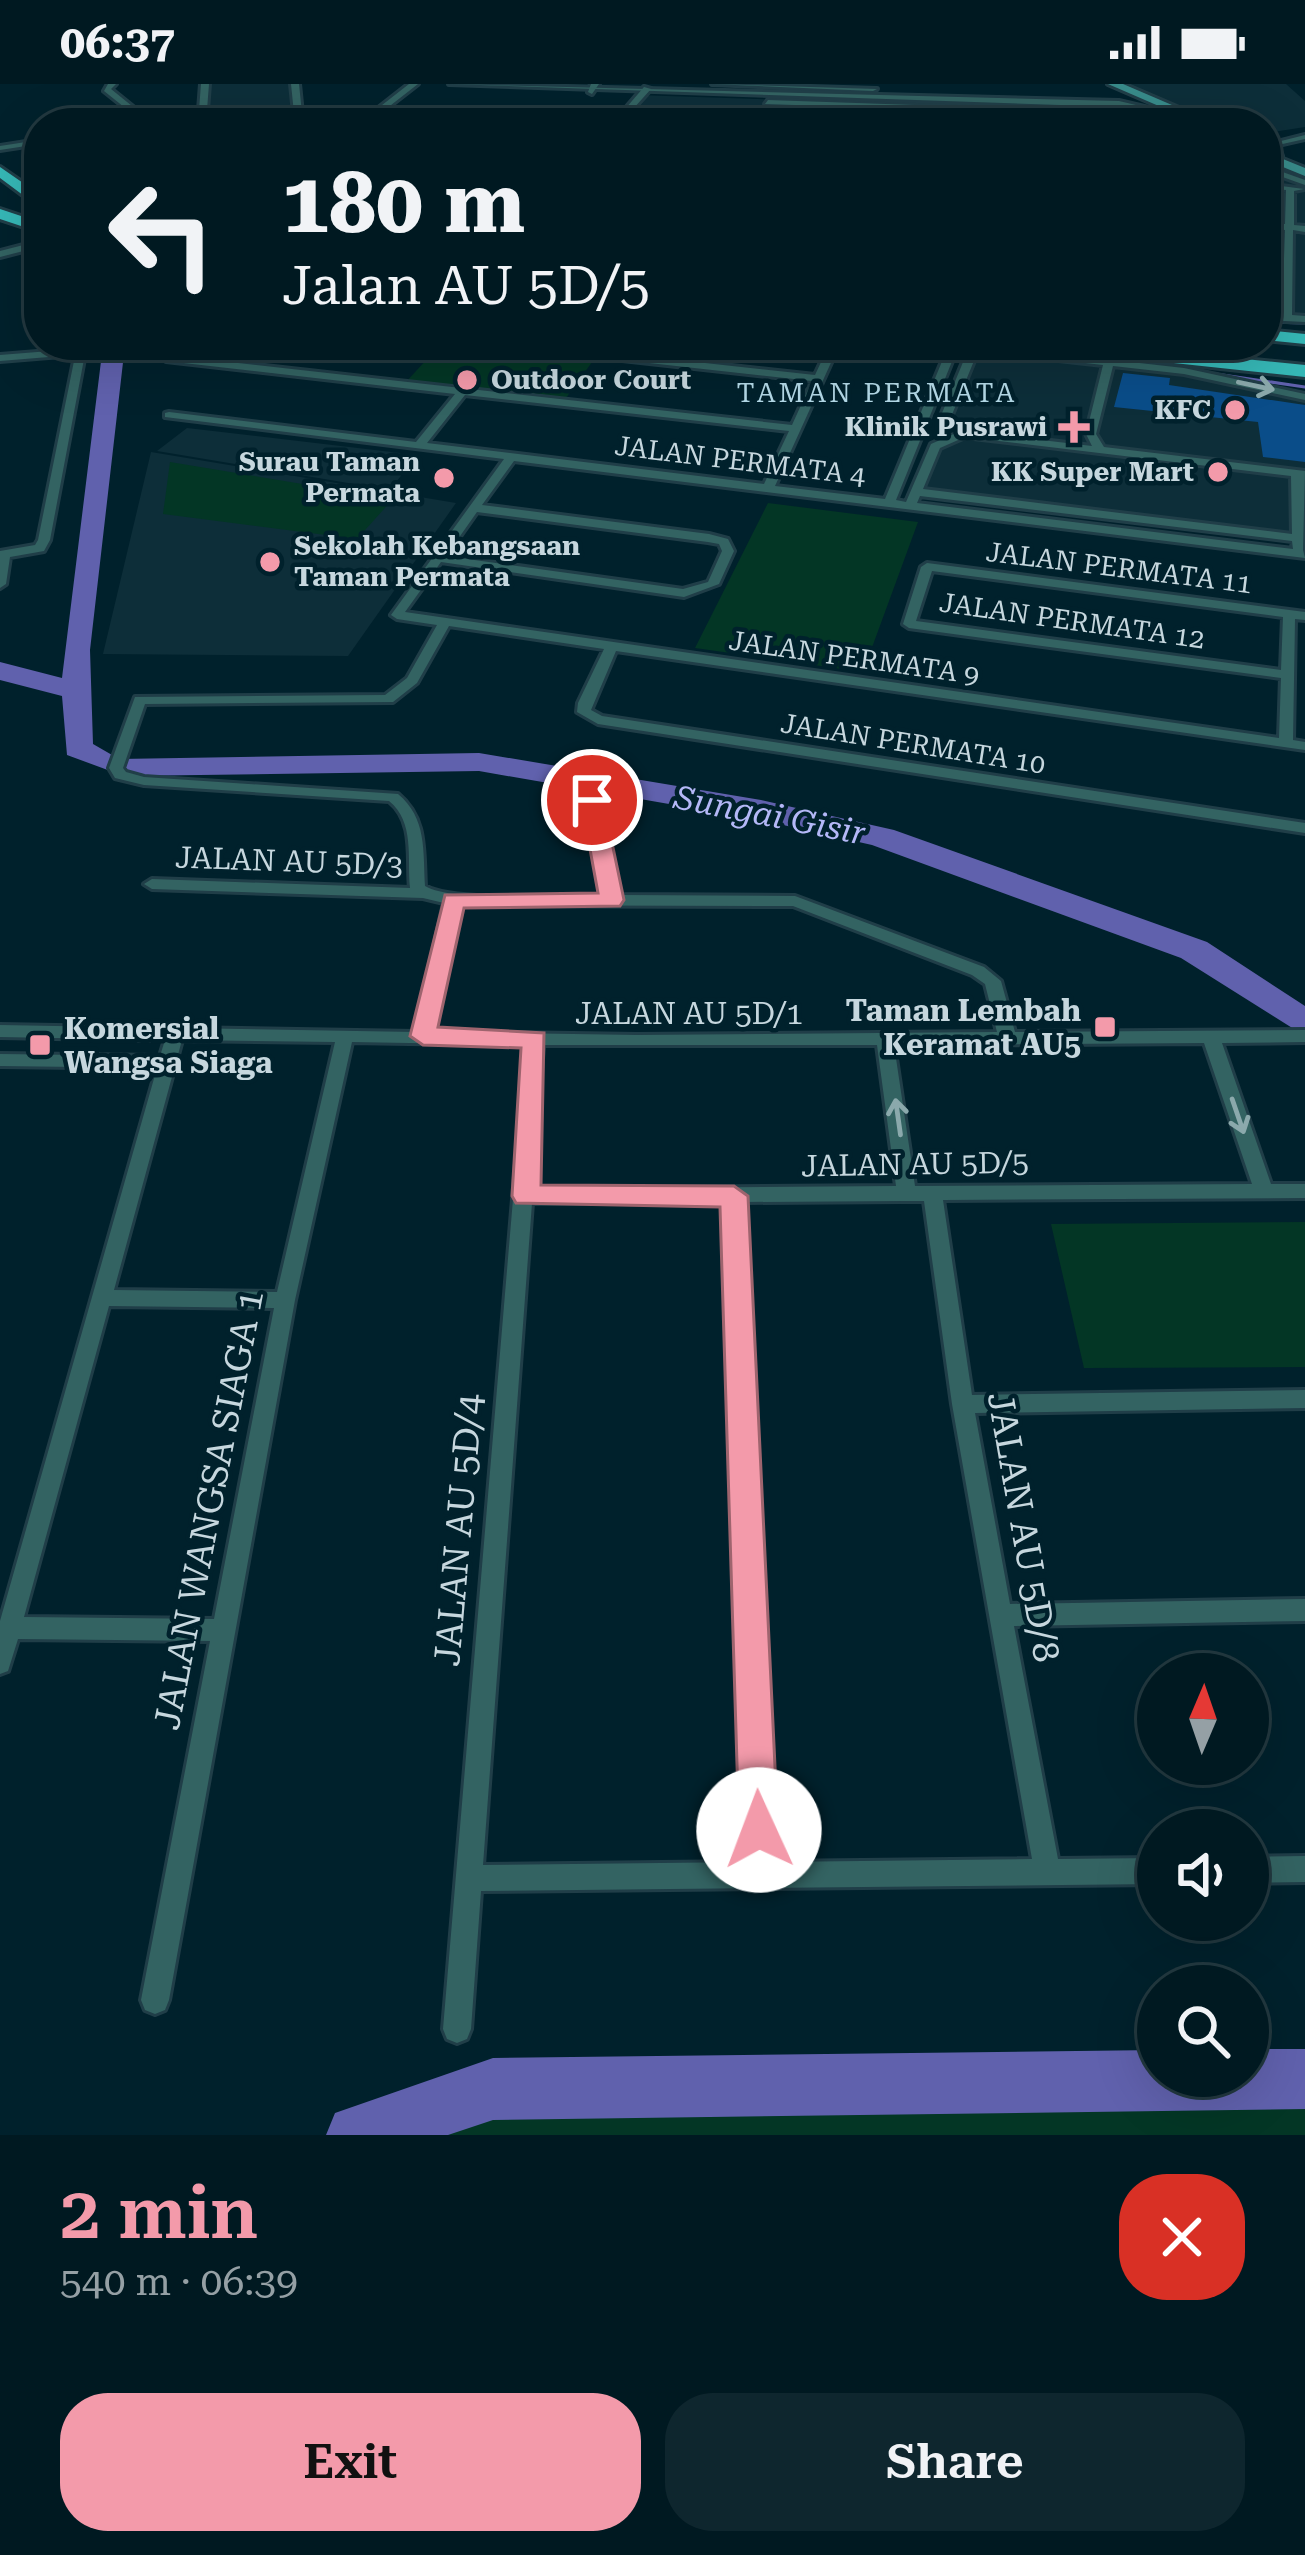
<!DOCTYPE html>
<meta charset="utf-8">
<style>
:root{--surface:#001921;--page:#0e262e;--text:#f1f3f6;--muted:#95a0a5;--line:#22383f;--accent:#f39aaa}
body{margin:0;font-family:"Roboto Serif",serif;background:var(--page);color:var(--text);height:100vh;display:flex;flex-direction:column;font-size:45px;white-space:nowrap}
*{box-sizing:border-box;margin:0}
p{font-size:39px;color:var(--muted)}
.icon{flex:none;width:66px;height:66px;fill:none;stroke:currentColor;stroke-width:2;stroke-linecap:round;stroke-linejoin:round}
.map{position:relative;height:2051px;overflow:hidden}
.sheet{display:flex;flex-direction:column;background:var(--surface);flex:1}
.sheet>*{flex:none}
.hud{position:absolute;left:24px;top:24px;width:1257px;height:252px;border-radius:48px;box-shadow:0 12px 48px #0002,0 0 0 3px var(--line);background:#001921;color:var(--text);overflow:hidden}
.needle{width:78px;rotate:2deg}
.tools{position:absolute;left:1137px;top:1569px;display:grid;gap:24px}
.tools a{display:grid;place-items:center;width:132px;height:132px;border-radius:50%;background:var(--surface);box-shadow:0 12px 48px #0002,0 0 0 3px var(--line);font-size:60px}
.pin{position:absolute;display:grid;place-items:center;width:102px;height:102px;color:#fff;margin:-51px;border:6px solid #fff;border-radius:50%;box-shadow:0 3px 12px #0007}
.me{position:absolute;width:132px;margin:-66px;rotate:358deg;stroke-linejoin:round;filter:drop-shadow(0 0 9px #0008)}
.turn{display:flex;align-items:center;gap:42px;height:252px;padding:0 60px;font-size:54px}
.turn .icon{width:156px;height:156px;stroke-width:2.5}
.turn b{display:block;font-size:84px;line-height:102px}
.round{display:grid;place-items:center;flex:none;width:126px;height:126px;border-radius:48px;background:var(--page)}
.headline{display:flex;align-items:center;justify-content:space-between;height:204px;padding:0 60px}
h1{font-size:72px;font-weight:600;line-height:90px;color:var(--accent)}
.action{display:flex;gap:24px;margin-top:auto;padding:24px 60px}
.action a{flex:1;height:138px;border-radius:48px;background:var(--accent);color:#111;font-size:48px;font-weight:600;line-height:138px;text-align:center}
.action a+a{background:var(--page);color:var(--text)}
.status{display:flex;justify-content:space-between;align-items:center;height:84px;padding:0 60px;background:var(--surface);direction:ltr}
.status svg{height:33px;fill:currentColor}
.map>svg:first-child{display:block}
</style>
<div class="status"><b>06:37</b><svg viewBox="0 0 49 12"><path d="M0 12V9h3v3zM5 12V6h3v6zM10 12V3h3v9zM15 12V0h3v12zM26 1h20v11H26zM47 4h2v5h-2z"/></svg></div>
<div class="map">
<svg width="1305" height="2051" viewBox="0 0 1305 2051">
<rect width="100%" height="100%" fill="#00212c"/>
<path fill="#0d2e39" d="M208,0H292L297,39H206Z
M1126,0H1286L1305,17V43L1266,49V39H1223Z
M637,11L1109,27L1171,39H610Z
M1266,78L1305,94V239L1266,238Z
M977,266L1184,289L1305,315V467L1303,452L922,406Z
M187,344L417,371L390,406L157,367Z
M151,368L456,419L348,572L103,570Z"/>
<path fill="#033625" d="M440,261L595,274L563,318L405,299Z
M170,378L393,415L357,455L163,430Z
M768,419L918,438L863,588L695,564Z
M1305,1138V1283L1084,1284L1051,1140Z
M500,2023L1305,2025V2051H430Z"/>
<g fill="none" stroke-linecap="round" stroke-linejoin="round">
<path stroke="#6061ad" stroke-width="3" d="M1266,238L1305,239
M1189,286L1305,303"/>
<path fill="#6061ad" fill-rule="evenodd" d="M103,261H125L90,566L93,660L119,675L479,669L761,716L894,746L1207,858L1305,922V952L1181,874L872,761L761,736L479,687L124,692L67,671L62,612L0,596V578L62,594Z
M1248,1965H1305V2025L493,2036L448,2051H326L335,2029L493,1974L1158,1966V1992H1248Z"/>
</g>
<path fill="#0a4d89" d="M1123,289L1170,294L1169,301L1305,321V378L1263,373L1258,338L1114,323Z"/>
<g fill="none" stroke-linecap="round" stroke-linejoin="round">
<defs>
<path id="minor" d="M108,0H116L111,5L153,39H144L104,7Z
M201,0H209L206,39H198Z
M291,0H299L303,39H295Z
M409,0H418L368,39H359Z
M591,0H599L592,10L588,8Z
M712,0L877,5L873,7Z
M644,3L651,5L633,25L757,38L629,29L621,39H613Z
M768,16L1061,26L1151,39L1061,30L765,20Z
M1305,51V55L1278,61L1282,72H1276L1269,60Z
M39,56V60L0,66V62Z
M1266,82L1305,96V101L1266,87Z
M1266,100L1304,105L1294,107V141L1305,142V148L1293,146L1292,231L1305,232V238L1266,236V230L1282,231L1285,146L1266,144V138L1285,140L1286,106L1266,104Z
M39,157V163L0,173V167Z
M509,261H541L815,291L829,261H839L775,402L885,415L948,263L946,261H978L1184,284L1305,310V316L1184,290L1113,282L1096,350L1104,363L1305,387L1303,466L1305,474L514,377L482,421L709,450L728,455L734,467L719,500L684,513L441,478L405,528L1279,654L1281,594L909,544L903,540L921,483L927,479L1305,528V536L1295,535L1293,656L1305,658V666L616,567L591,626L602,632L1305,739V749L598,640L577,628L578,619L604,565L449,542L417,599L393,618L145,620L123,684L126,688L144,693L398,710C427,734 423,767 425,802C454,819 564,811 603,811L585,716L592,712L599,716L619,811L795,812L984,883L1001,897L1015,948L1305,946V958L1222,959L1271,1100H1305V1114L943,1116L972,1311L1305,1306V1324L975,1329L1010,1520L1305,1515V1537L1014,1542L1058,1775L1158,1774V1800L481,1807L471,1945L467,1955L457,1959L447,1955L443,1945L526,961L352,958L295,1216L169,1916L165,1926L155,1930L145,1926L141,1916L210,1557L18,1555L8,1587L0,1590V1537L157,984L0,982V970L160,972L165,956L0,953V941L169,944L176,941L183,944L415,948L444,819L423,814L152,805L144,800L152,795L410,804C407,774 415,738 389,717L144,701L115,694L109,684L135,613L385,611L407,594L437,541L397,535L391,531L504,375L165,333V329L169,328L416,358L455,310L166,277L161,274L166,271L792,341L812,297L514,264ZM957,265L968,266L940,334L956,349L931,360L906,418L896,416ZM978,267L1103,281L1086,350L1092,362L967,347L951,333ZM465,311L789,347L764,400L427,359ZM965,353L1291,392L1292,450L923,405L940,364ZM920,412L1292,457L1293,465L917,419ZM477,428L708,458L719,460L722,467L708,498L683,505L446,472ZM932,487L1283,533L1281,586L916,537ZM460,821L793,822L972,891L985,900L997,948L637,951L433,948ZM182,956L335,958L277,1208L114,1206ZM1204,959L1252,1100L915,1102L894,961ZM543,961H877L896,1102L533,1105ZM902,1117H924L952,1320L1032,1775L773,1778L744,1118ZM725,1118L748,1778L483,1781L532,1119ZM109,1222L274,1224L214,1535L24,1533Z
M62,266L84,275L50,456L44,467L10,473L6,500L0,504V467L35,461L38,456L74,277L61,272L0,277V271Z
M1305,1772V1798L1248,1799V1773Z"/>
<path id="tertiary" d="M449,0L1119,17L1170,29L1165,32L1119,23Z"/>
<path id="secondary" d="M1108,0H1123L1214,39H1198Z
M1266,68L1305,84V92L1266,76Z"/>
<path id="trunk" d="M0,83L39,110V123L0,94Z
M0,125L39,138V148L0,135Z
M1266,246L1305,250V260L1266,256Z
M1043,261H1106L1305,281V293L1052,266Z"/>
</defs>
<use href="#minor" stroke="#203e48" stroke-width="6"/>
<use href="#tertiary" stroke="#203e48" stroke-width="6"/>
<use href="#secondary" stroke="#203e48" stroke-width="6"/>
<use href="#trunk" stroke="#203e48" stroke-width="6"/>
<use href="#minor" fill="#336362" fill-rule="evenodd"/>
<use href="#tertiary" fill="#336362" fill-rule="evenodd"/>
<use href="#secondary" fill="#388b8a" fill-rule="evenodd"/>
<use href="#trunk" fill="#36b8b7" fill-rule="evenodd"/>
</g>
<defs><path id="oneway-shaft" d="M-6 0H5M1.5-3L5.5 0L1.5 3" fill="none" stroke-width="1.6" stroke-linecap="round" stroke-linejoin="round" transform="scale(3)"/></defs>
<g stroke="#8ba9ac">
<use href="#oneway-shaft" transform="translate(1256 302) rotate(12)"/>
<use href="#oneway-shaft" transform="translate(1238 1032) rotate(71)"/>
<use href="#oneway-shaft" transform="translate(898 1033) rotate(-98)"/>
</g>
<path fill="#f39aaa" stroke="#9e646e" stroke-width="3" d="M592,710L603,716L624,816L620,822L464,824L438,943L544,949L541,1101L734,1102L748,1112L778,1746L772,1760L759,1765L745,1760L739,1746L720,1123L516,1119L512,1112L521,964L423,961L410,952L445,811L598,809L581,716Z"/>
<g fill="#f39aaa" stroke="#00212c" stroke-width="4.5">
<circle cx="467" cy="296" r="12"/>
<circle cx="1235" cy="326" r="12"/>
<path d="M1068 325h12v12h12v12h-12v12h-12v-12h-12v-12h12z"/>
<circle cx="1218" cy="388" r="12"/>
<circle cx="444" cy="394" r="12"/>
<circle cx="270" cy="478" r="12"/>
<rect x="1093" y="931" width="24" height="24" rx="6"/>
<rect x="28" y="949" width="24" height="24" rx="6"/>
</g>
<g text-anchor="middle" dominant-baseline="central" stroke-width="9" stroke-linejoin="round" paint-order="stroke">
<g font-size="27" font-weight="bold" fill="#c6d7de" stroke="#00212c" text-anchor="end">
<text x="491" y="296" text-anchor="start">Outdoor Court</text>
<text x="1211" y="326">KFC</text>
<text x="1047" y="343">Klinik Pusrawi</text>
<text x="420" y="378">Surau Taman<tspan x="420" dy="31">Permata</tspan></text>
<text x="1194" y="388">KK Super Mart</text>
<text x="294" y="462" text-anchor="start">Sekolah Kebangsaan<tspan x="294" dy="31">Taman Permata</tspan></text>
</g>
<g font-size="27" letter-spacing="3" fill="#b4d9e7" stroke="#00212c">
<text x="877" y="309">TAMAN PERMATA</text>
</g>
<g font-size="27" fill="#c6d7de" stroke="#00212c">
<text transform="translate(740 377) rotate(7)">JALAN PERMATA 4</text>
<text transform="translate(1119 484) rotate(7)">JALAN PERMATA 11</text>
<text transform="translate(1072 537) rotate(8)">JALAN PERMATA 12</text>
<text transform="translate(854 574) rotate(8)">JALAN PERMATA 9</text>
<text transform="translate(913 660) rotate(9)">JALAN PERMATA 10</text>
</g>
<g font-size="30" fill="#c6d7de" stroke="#00212c">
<text transform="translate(289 777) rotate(2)">JALAN AU 5D/3</text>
<text x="689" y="929">JALAN AU 5D/1</text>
<text transform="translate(915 1080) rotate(-1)">JALAN AU 5D/5</text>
</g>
<g font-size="30" font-weight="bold" fill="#c6d7de" stroke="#00212c" text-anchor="end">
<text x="1081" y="926">Taman Lembah<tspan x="1081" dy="34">Keramat AU5</tspan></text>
<text x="64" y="944" text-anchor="start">Komersial<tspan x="64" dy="34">Wangsa Siaga</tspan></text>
</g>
<g font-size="33" font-style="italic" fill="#b4b8f7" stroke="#00212c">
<text transform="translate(770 731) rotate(11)">Sungai Gisir</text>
</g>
<g font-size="36" fill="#c6d7de" stroke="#00212c">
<text transform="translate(209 1426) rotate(-79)">JALAN WANGSA SIAGA 1</text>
<text transform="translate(1023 1443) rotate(80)">JALAN AU 5D/8</text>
<text transform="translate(459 1446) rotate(-85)">JALAN AU 5D/4</text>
</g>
</g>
</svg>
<div class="tools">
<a><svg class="needle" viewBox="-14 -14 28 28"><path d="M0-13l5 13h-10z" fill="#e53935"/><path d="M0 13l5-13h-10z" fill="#95a0a5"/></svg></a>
<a><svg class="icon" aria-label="sound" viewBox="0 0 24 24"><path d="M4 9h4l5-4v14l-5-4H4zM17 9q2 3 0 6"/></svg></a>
<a><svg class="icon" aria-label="search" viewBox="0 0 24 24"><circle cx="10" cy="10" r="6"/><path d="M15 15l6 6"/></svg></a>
</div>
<div class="pin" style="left:592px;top:716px;background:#d93025"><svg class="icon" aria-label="arrive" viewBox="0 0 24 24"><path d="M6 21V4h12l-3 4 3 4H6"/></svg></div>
<svg class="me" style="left:759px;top:1746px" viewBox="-20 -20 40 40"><circle r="19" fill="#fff"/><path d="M0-13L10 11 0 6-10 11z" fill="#f39aaa"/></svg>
<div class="hud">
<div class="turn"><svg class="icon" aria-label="left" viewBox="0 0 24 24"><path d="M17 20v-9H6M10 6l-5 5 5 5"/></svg><div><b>180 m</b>Jalan AU 5D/5</div></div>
</div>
</div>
<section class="sheet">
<div class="headline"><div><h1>2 min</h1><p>540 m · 06:39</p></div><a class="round" style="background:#d93025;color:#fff"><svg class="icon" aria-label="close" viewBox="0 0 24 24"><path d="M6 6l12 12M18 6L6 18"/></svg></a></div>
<div class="action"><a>Exit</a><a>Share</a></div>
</section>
